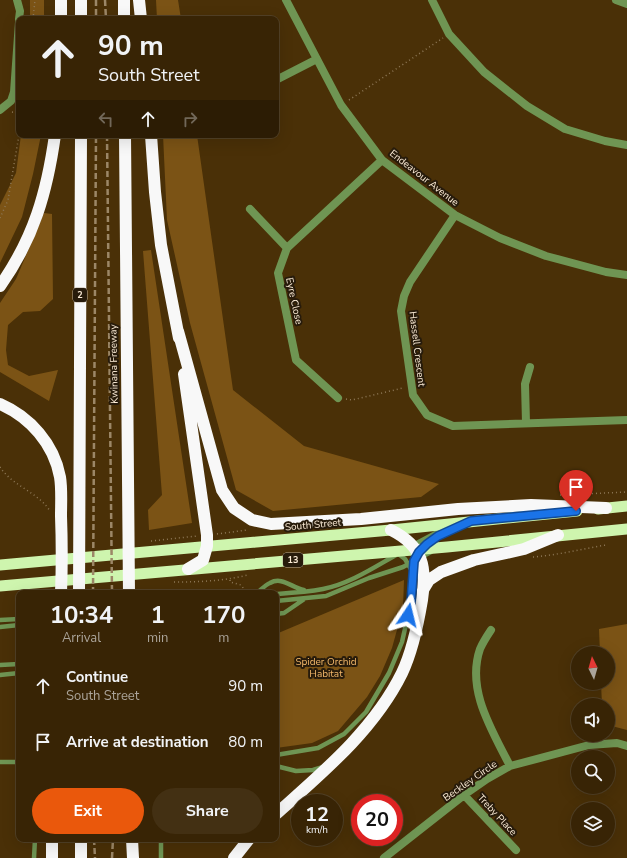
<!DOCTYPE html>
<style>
:root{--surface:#382405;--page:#433013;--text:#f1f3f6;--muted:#aba49a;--line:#524127;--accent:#ea580c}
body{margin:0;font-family:"Nunito Sans",sans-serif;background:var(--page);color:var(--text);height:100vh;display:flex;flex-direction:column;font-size:15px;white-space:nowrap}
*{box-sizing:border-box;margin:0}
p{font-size:13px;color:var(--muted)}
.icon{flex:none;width:22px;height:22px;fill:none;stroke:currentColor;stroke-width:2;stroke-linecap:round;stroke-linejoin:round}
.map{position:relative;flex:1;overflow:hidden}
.drawer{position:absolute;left:16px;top:590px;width:263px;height:252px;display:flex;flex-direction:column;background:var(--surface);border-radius:8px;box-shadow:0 4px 16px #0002,0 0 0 1px var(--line)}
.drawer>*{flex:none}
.banner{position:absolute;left:16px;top:16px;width:263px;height:122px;border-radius:8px;box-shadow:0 4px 16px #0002,0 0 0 1px var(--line);background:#382405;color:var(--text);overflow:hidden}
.needle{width:26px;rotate:355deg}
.buttons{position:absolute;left:571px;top:646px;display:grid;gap:8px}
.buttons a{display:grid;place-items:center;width:44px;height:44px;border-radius:50%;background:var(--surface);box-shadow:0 4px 16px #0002,0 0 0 1px var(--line);font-size:20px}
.speed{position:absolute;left:291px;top:794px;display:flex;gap:8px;font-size:20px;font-weight:700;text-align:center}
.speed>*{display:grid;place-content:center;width:52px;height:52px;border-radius:50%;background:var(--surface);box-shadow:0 4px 16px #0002,0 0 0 1px var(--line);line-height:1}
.speed small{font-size:10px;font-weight:400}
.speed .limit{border:6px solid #d22;background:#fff;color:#111}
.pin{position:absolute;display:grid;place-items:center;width:34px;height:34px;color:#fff;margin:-41px -17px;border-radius:50% 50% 50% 0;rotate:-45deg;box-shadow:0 0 4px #0007}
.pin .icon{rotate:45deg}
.me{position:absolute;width:44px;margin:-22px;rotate:10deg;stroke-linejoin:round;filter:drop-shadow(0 0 3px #0008)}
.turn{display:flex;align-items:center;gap:14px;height:84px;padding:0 16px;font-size:18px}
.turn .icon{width:52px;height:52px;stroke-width:2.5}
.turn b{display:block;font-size:28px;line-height:34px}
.lanes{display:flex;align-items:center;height:38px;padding:0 16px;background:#0003;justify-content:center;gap:20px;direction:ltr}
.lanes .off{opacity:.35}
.eta{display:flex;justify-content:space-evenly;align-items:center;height:68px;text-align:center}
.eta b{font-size:24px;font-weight:700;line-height:28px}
.button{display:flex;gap:8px;margin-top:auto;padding:8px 16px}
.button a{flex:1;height:46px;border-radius:24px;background:var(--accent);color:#fff;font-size:16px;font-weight:700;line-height:46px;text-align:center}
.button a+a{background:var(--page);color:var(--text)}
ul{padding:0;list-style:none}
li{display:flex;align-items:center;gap:12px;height:56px;padding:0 16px}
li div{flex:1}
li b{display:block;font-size:15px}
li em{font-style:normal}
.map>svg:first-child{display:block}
</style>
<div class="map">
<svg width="627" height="858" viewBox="0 0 627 858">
<rect width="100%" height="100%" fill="#4a3007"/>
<path fill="#7b5315" d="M30,0H44V19H30Z
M156,0H178L181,19H157Z
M21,135H41L33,174L22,217L0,263V205L16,173Z
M163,135H197L233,390L304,446L439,484L421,497L273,511L236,490L190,323L167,220Z
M44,213L52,214L53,299L40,311L23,312L8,325L6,350L8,365L29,376L58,370L49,401L0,372V303L16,279Z
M151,250L192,523L149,530L148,510L162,495L143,251Z
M404,580L403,608L392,648L380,676L367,697L338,731L312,743L276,748V634Z
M627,624V730L608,725V705H602L601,683H608V653H600L599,629Z"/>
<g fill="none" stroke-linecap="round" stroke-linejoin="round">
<path stroke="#8e7857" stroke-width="1.5" stroke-dasharray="1 3" stroke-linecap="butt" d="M33,19L35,0
M349,100L443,38
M12,112L19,113
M0,218L8,200L19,135
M346,399L352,400L403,388
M0,467C12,486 38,492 50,511
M560,495L627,492
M217,534L247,530
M151,541L197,536
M533,557C558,555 582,549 606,545
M230,580V582L241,585L244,589
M174,582C200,582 223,581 248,575"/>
<path stroke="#6f9553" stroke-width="4.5" d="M413,545L443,529
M424,547L438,536L456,527
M257,593C261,590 265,585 270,583C282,576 292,588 304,590
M276,594C291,593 307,592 323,589C349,584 373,568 396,555
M276,601L326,596L369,578L403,567L431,552
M276,614L284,613L303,600
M0,620L19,619
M0,627L19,625
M0,665L19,664
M0,675L19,673
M276,755L318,748L344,734L366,712L389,673L402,642L411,602L412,571L405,559L397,553
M0,762H19
M276,766L296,771L313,770L323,767
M34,858L35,839
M161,858V839"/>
<path stroke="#6f9553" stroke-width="8" d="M17,0L20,11L19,19
M286,0L341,105L382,160L455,215L500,238L546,256L606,272L627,275
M432,0L449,34L484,72L527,106L565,129L605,141L627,145
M616,0L627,4
M276,80L317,59
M0,110L11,101L14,92L19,22
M250,209L287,248
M455,215L410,282L404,296L401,311L413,395L427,415L453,426L627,420
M338,398L296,360L278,273L287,248L382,160
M526,423L525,384L530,367
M491,630C487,636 483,642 480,649C466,690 492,730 510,766
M464,795L516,850
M384,858L464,795L487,779L510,766L589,745L617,743L627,746"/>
<path stroke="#cef5ae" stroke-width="11" d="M598,509L627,506
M0,565L391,530L577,511
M0,586L447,547L627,529"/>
<path stroke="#f8f8f8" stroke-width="12" d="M124,0V19
M139,0L141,19
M61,19V0
M81,19V0
M125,135L129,593
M151,135L155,192L161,245L179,338
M0,286C34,238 47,192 55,135
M178,331L222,490L234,508L252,520L271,524L361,519L458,509L531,505L606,508
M184,374L207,535V546L203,560L188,569
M0,404C30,417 54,444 60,477C62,489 61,504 61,516C62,542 62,567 61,593
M423,590L429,580L441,572L474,560L524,549L558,535
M79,593L81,135
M276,814C322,773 374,730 402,673C413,650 418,624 422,600C427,567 423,546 391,530
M81,839V858
M132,839L133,858
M52,858V839
M234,858L249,839"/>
<path stroke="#9c8767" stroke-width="2.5" stroke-dasharray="6 3" stroke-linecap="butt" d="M96,0V19
M105,0L106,19
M107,135L112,593
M93,593L96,135
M94,839L95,858
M112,858L113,839"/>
</g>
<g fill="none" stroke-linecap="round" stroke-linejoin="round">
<defs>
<path id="route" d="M408,615L411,602L414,561L419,552L427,544L438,536L471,521L576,511"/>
</defs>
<use href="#route" stroke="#114b97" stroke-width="10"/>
<use href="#route" stroke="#1a73e8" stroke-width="7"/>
</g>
<g text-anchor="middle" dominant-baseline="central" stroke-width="4" stroke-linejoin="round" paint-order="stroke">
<g fill="#271b0b" stroke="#bdae9a" stroke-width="1">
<rect x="73" y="288" width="14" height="14" rx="3"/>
<rect x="283" y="553" width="20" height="14" rx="3"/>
</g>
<g font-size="9" font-weight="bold" fill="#fdedd8">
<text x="80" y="295">2</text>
<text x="293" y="560">13</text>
</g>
<g font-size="10" fill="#fdedd8" stroke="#271b0b">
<text transform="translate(424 178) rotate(38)">Endeavour Avenue</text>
<text transform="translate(294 301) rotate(78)">Eyre Close</text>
<text transform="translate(417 349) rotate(83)">Hassell Crescent</text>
<text transform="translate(114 364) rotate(-91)">Kwinana Freeway</text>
<text transform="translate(313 525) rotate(-5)">South Street</text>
<text transform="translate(470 781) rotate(-35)">Beckley Circle</text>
<text transform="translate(497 815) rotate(47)">Treby Place</text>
</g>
<g font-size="10" fill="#f3b86a" stroke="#271b0b">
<text x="326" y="662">Spider Orchid<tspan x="326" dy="12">Habitat</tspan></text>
</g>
</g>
</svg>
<div class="buttons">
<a><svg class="needle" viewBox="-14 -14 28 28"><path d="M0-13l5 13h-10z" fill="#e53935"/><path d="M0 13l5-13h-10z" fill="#aba49a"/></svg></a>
<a><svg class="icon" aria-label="sound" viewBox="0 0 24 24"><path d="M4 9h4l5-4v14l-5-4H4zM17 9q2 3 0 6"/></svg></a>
<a><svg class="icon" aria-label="search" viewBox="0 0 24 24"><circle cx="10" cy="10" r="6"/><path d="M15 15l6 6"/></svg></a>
<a><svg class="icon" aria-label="layers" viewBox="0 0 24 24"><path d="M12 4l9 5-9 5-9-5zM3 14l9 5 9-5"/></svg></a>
</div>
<div class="speed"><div>12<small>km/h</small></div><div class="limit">20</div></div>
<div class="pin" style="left:576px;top:511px;background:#d93025"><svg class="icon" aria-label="arrive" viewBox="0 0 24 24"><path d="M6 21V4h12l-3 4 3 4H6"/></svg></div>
<svg class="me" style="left:408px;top:615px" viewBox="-20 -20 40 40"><path d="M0-17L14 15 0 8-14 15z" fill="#1a73e8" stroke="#fff" stroke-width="4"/></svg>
<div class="banner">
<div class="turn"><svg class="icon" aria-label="ahead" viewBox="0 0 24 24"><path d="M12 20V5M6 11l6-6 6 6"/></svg><div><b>90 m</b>South Street</div></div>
<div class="lanes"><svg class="icon off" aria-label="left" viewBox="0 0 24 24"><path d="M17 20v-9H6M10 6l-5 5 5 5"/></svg><svg class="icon" aria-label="ahead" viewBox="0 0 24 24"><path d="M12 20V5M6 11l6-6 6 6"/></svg><svg class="icon off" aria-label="right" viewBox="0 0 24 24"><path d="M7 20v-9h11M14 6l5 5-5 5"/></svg></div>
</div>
<section class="drawer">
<div class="eta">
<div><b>10:34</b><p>Arrival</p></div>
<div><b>1</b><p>min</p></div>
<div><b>170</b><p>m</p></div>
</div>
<ul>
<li><svg class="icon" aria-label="ahead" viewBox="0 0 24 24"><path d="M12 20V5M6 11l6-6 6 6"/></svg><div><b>Continue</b><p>South Street</p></div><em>90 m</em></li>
<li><svg class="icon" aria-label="arrive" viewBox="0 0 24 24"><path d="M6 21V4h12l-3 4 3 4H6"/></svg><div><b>Arrive at destination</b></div><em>80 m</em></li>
</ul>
<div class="button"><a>Exit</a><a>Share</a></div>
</section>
</div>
